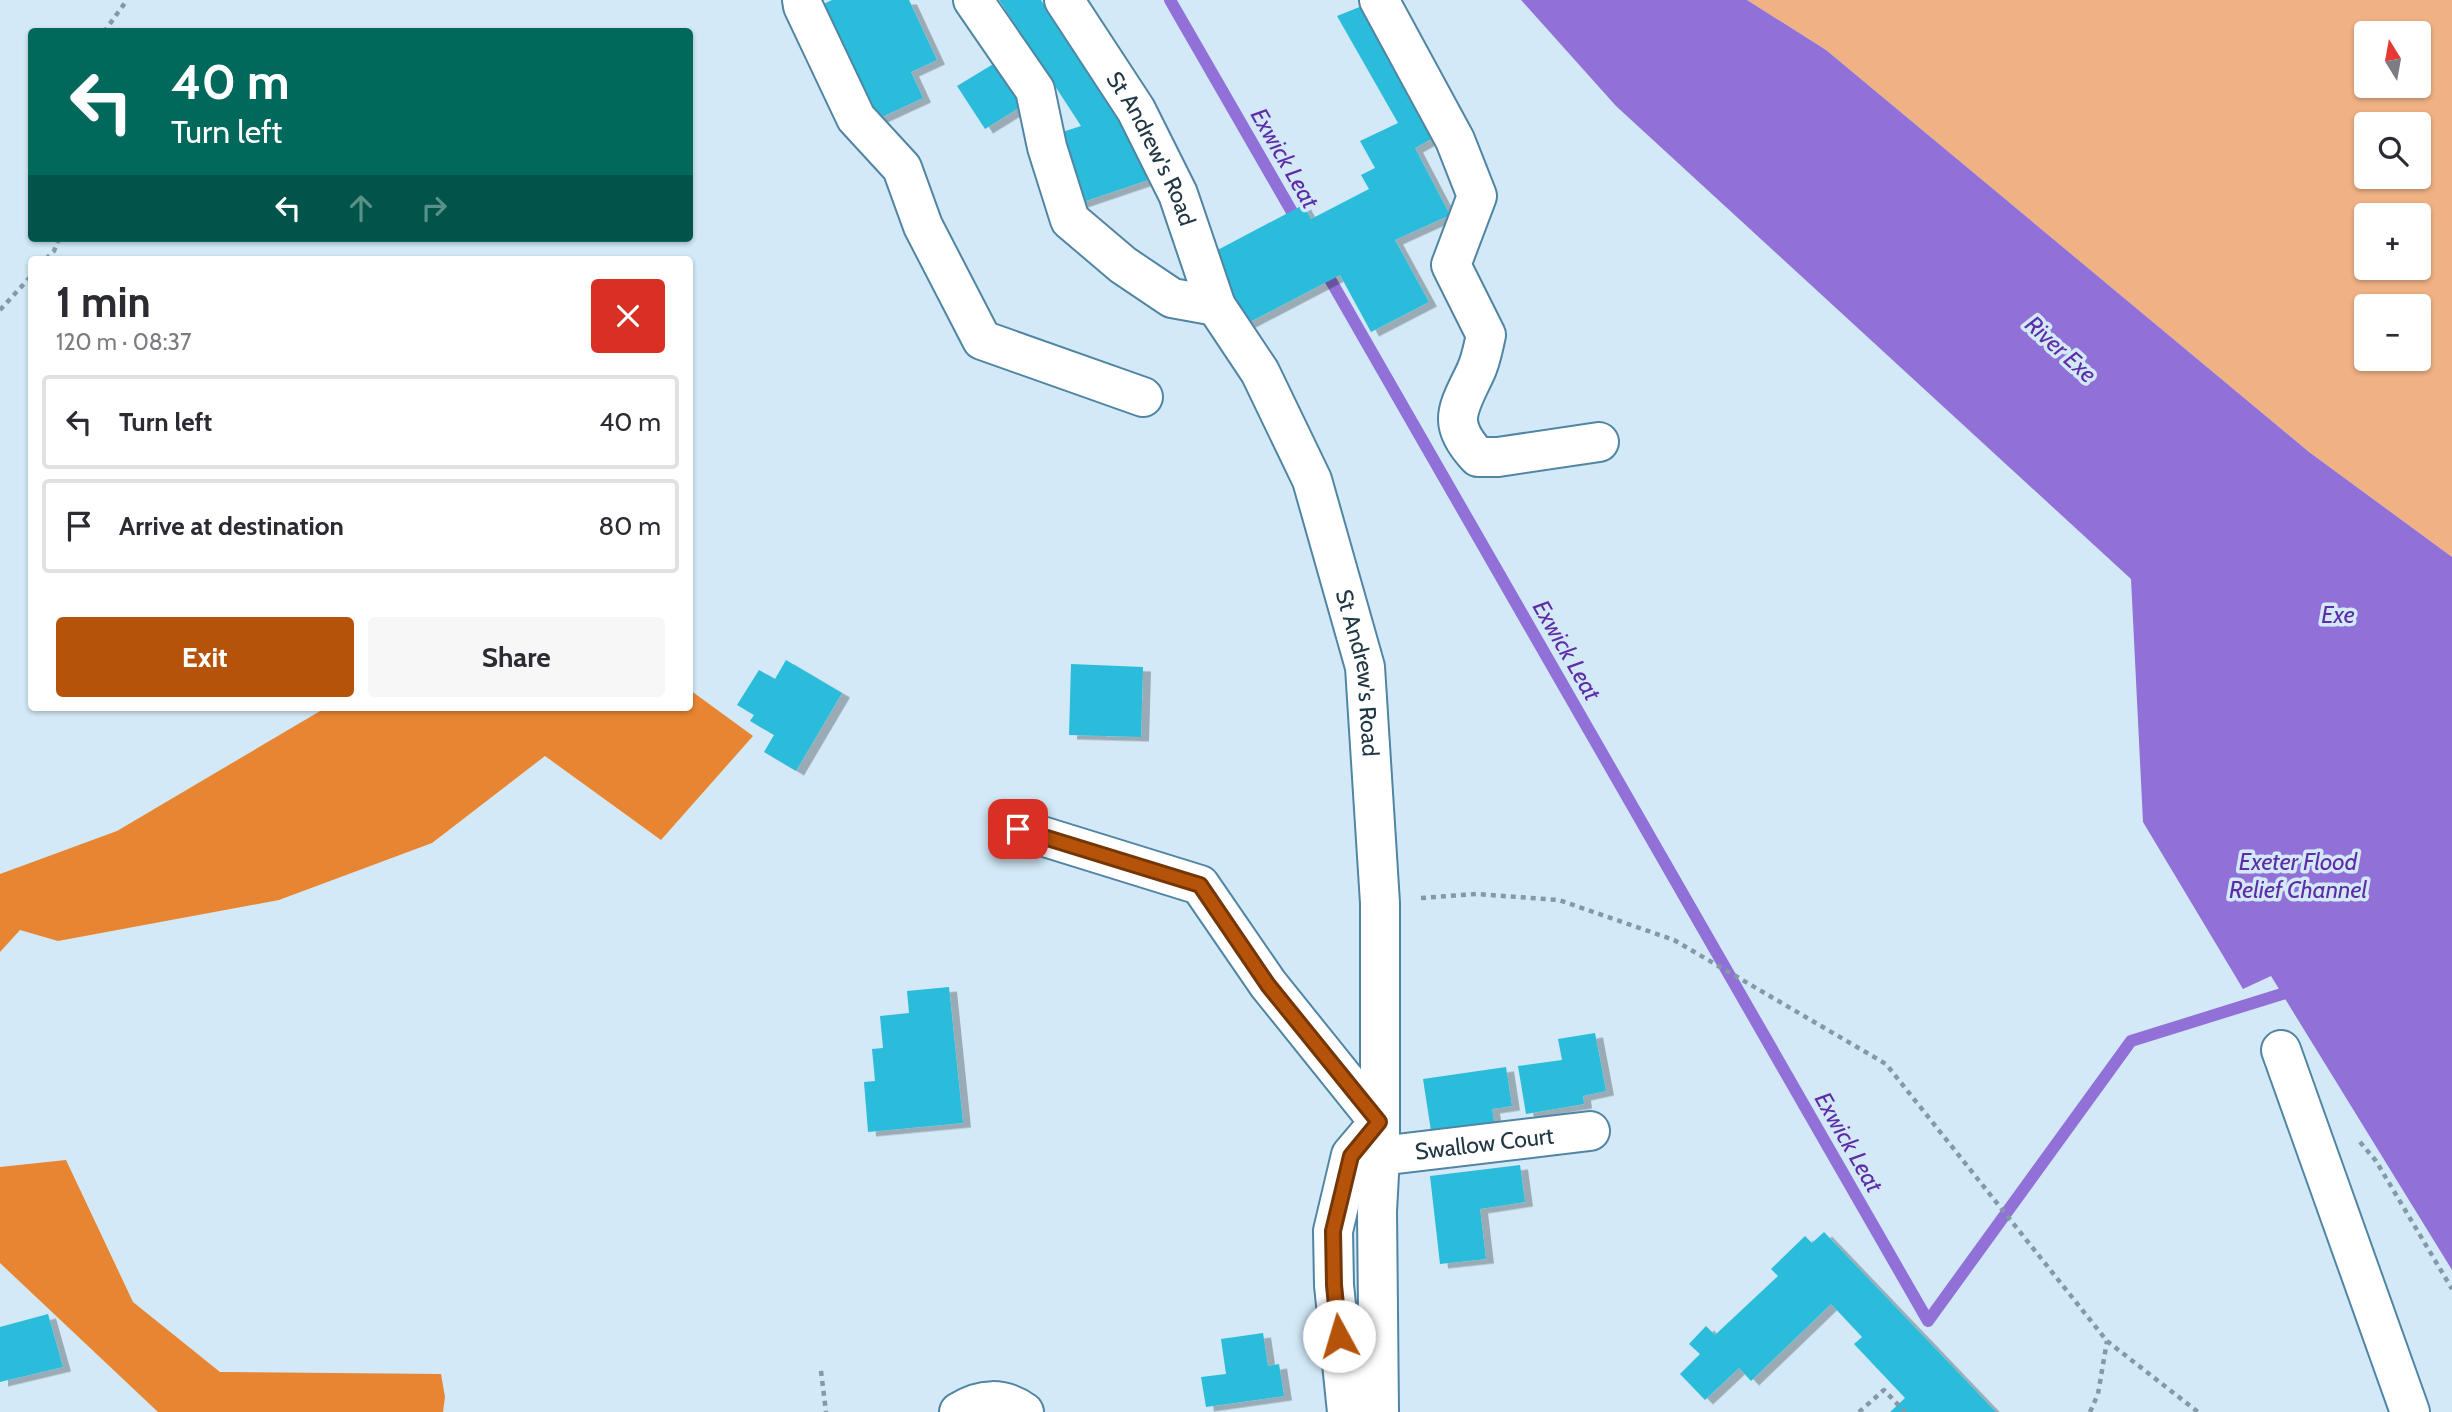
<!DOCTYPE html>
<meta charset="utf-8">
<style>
:root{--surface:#fff;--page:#f7f7f7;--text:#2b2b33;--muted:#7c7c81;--line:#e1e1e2;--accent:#b45309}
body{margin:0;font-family:Cabin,sans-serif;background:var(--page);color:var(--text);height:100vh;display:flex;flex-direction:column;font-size:26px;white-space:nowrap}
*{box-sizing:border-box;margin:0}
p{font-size:23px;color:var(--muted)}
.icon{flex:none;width:38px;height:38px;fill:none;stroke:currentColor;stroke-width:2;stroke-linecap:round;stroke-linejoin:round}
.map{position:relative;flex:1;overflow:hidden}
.panel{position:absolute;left:28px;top:256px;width:665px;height:455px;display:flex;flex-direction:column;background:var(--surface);border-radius:7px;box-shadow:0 2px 5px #0004}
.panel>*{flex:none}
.top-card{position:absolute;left:28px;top:28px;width:665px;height:214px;border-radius:7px;box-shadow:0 2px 5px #0004;background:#00695c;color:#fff;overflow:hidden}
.needle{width:46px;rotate:349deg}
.controls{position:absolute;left:2354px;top:21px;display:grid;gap:14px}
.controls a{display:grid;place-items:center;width:77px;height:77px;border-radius:7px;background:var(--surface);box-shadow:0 2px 5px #0004;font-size:35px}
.pin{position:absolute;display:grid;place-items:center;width:60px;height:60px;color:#fff;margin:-30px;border-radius:14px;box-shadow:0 4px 10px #0006}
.me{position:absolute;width:77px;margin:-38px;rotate:354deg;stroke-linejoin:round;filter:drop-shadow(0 0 5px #0008)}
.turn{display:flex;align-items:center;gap:24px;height:147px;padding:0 28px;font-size:32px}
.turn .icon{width:91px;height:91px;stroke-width:2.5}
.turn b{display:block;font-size:49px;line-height:60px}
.lanes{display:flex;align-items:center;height:66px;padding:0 28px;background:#0003;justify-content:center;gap:35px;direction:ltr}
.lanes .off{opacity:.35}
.round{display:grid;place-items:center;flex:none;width:74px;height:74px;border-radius:7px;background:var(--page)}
.overview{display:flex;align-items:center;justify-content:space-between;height:119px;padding:0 28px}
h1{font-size:42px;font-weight:700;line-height:52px}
.action{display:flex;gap:14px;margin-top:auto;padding:14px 28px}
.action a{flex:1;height:80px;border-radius:7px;background:var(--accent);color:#fff;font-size:28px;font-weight:700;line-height:80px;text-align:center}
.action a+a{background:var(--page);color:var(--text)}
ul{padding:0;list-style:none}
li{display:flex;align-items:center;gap:21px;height:94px;margin:0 14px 10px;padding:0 14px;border:4px solid var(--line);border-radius:7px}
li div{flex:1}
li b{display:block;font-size:26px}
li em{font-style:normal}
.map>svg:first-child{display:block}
</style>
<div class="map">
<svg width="2452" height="1412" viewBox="0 0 2452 1412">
<defs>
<filter id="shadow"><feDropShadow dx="8" dy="4.5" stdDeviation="0" flood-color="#0004"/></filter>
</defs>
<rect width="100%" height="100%" fill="#d3e9f7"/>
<path fill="#f0b285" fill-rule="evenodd" d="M1747,0H2452V557L2309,452L1826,50ZM2366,33H2418V86H2366ZM2366,124H2418V177H2366ZM2366,215H2418V268H2366ZM2366,306H2418V359H2366Z"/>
<path fill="#e88532" d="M690,690L753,736L661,840L545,756L432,843L279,900L58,941L20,930L0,952V874L117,831L327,707H690Z
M66,1160L133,1302L220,1372L441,1374L445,1397L443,1412H158L0,1263V1167Z"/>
<path fill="#9170d8" d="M1521,0H1747L1826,50L2309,452L2452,557V1270L2271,976L2243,989L2143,822L2131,579L1616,106Z"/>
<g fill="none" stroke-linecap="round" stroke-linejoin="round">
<path stroke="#9170d8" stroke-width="12" d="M1170,0L1299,224
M1323,267L1928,1321L2131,1041L2298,989"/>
</g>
<path fill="#2abcda" filter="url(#shadow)" d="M832,0H909L937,60L911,72L923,98L871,122L817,7Z
M999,0H1041L1157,177L1077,204L1053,135L1081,126Z
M1362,6L1435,137L1415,148L1450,215L1395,240L1429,302L1371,332L1340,275L1246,324L1210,254L1303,205L1311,219L1369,189L1361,175L1375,168L1360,141L1398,123L1337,16Z
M995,63L1022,106L985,129L957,86Z
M786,660L842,693L796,771L764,752L774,735L750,721L754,715L737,705L759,670L775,679Z
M1071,664L1143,667L1141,737L1069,735Z
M949,987L963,1123L868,1132L864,1082L875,1081L872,1049L883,1048L880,1016L909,1013L907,991Z
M1595,1033L1606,1091L1583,1096L1584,1104L1526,1114L1518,1066L1562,1060L1558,1039Z
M1506,1067L1512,1106L1492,1109L1494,1122L1431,1131L1423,1079Z
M1520,1165L1525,1202L1480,1209L1486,1259L1440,1264L1430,1176Z
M1824,1232L1996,1412H1890L1905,1398L1854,1344L1862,1337L1831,1304L1751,1381L1739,1368L1705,1400L1680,1374L1700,1354L1689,1344L1706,1326L1715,1335L1778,1276L1771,1269L1805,1236L1812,1243Z
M48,1314L63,1367L0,1382V1327Z
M1263,1333L1268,1366L1279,1364L1284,1396L1206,1407L1201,1377L1226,1374L1221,1339Z"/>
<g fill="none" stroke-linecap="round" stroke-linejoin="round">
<defs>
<g id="minor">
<path d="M802,0L803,6L856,118L902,168L923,226L982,340L1143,397"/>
<path d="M973,0L1035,90L1047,147L1070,220L1123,265L1172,298L1216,306"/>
<path id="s1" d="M1064,0L1136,110L1178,194L1216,306L1260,372L1312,480L1365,667L1380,903V1156L1377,1211L1379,1412"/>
<path d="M1379,0L1455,140L1477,196L1451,265L1486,335C1483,348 1481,361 1475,373C1458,409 1446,423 1478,457H1498L1599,442"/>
<path d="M1019,829L1200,885L1268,984L1379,1122L1351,1155L1333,1231L1334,1285L1347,1412"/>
<path d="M2281,1050L2410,1412"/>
<path id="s2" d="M1380,1156L1590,1131"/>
<path d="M959,1412C981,1398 1003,1397 1024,1412"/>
</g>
</defs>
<use href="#minor" stroke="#5085a4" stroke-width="42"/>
<path stroke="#8399a6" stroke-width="4.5" stroke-dasharray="5 5" stroke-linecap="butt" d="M104,32L127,0
M46,259L54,251L59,238
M0,310L32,275
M1421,898L1476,894L1559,900L1674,940L1886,1064L2107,1341L2198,1412
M2360,1142L2376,1161L2452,1289
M821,1371L826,1412
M1859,1412L1884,1390L1905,1412
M2090,1412L2098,1394L2107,1341"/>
<use href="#minor" stroke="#fff" stroke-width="38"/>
</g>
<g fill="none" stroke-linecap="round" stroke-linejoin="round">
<defs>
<path id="route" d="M1018,829L1200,885L1268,985L1379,1122L1351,1156L1333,1231L1334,1285L1339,1336"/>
</defs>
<use href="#route" stroke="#753606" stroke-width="18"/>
<use href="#route" stroke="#b45309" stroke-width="12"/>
</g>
<g text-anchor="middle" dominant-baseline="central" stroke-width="7" stroke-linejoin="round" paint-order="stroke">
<g font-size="23" fill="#213744" stroke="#d3e9f7">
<text stroke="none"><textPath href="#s1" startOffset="173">St Andrew's Road</textPath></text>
<text stroke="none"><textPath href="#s1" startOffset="742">St Andrew's Road</textPath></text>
<text stroke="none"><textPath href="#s2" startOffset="105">Swallow Court</textPath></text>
</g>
<g font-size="24" font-style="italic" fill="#5d2ca6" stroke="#d3e9f7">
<text transform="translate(1285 158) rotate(60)">Exwick Leat</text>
<text transform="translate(2061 349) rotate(42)">River Exe</text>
<text x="2338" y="614">Exe</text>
<text transform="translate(1567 650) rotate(60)">Exwick Leat</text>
<text x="2298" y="861">Exeter Flood<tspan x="2298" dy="28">Relief Channel</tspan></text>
<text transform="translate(1849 1142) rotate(60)">Exwick Leat</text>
</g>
</g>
</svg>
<div class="controls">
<a><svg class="needle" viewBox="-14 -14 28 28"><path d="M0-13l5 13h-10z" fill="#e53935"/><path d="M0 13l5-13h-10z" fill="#7c7c81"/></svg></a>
<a><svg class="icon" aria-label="search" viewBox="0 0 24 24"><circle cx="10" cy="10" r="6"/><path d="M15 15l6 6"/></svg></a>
<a>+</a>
<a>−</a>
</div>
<div class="pin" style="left:1018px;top:829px;background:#d93025"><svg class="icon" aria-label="arrive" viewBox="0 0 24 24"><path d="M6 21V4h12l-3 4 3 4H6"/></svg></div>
<svg class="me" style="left:1339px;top:1336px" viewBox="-20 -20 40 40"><circle r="19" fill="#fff"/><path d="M0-13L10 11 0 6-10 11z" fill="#b45309"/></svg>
<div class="top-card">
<div class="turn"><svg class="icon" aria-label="left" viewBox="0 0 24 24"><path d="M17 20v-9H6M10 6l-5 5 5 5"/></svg><div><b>40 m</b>Turn left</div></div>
<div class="lanes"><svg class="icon" aria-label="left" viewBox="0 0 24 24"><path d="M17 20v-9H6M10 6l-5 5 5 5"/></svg><svg class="icon off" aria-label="ahead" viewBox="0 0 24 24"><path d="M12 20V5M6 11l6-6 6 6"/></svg><svg class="icon off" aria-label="right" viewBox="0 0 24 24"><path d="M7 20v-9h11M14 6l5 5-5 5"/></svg></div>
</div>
<section class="panel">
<div class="overview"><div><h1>1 min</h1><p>120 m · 08:37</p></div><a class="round" style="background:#d93025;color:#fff"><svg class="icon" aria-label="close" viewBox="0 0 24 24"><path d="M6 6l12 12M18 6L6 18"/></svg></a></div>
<ul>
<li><svg class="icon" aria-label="left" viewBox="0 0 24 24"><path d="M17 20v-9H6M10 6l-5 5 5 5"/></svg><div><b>Turn left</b></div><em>40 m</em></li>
<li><svg class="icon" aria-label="arrive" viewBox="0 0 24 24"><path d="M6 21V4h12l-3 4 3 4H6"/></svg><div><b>Arrive at destination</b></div><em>80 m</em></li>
</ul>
<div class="action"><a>Exit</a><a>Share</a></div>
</section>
</div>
